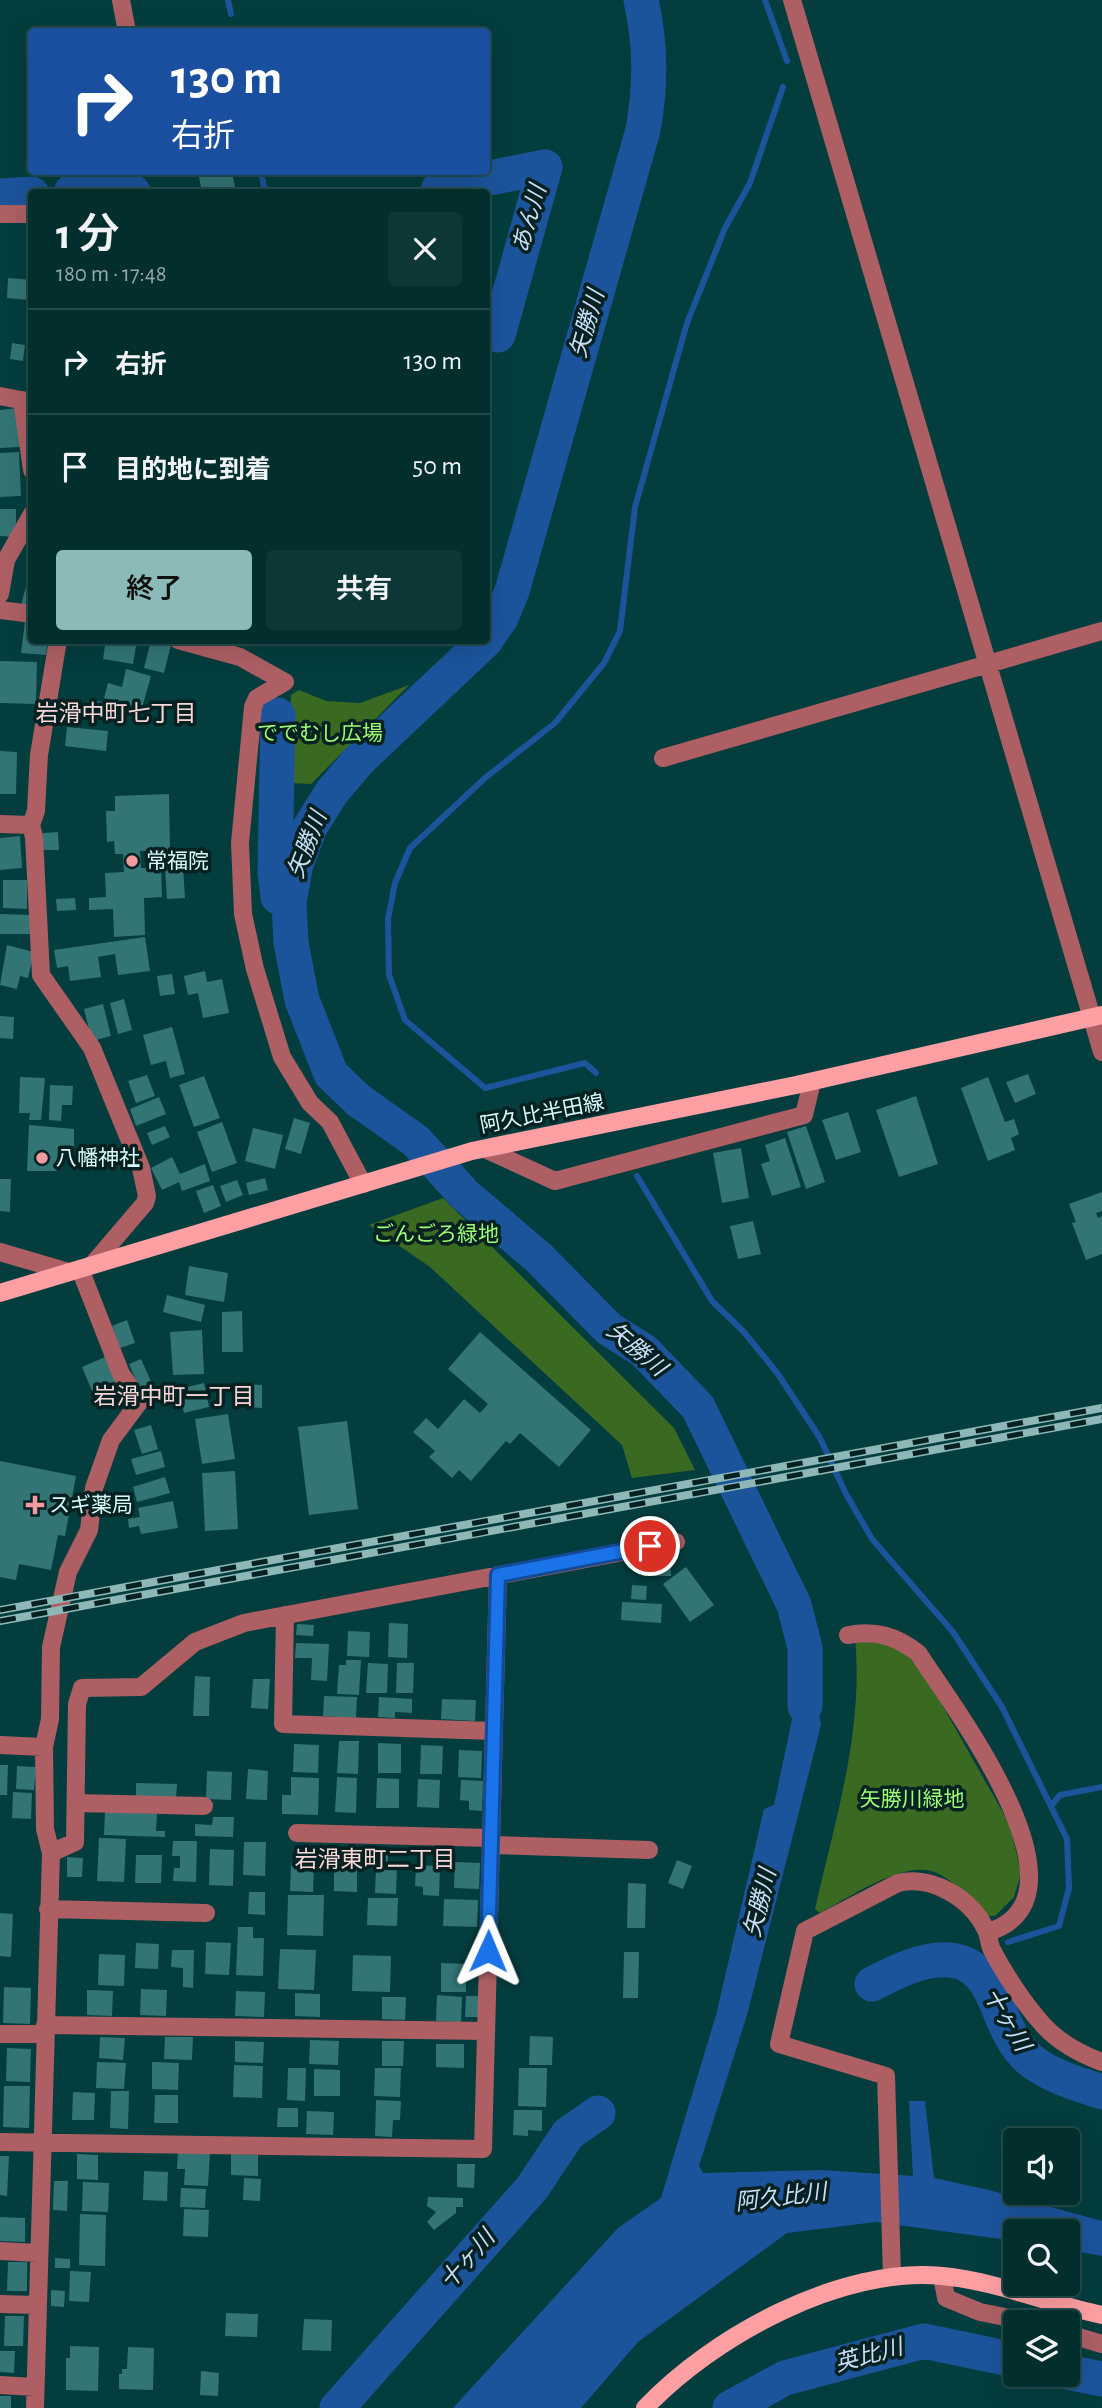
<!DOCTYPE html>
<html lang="ja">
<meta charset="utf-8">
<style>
:root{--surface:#032e2e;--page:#0d3636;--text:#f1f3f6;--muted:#97a8aa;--line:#244a4a;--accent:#8bbbb9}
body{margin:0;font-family:"Alegreya Sans","Noto Sans JP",sans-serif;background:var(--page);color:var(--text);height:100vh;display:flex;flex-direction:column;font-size:26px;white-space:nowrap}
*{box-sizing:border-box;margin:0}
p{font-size:23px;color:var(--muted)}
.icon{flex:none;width:38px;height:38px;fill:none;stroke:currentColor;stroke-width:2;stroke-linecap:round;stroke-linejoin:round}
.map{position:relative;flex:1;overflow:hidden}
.sheet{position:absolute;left:28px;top:189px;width:462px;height:455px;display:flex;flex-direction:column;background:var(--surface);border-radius:7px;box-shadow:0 7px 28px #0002,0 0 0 2px var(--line)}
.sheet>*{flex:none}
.guide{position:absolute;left:28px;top:28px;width:462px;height:147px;border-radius:7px;box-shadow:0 7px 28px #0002,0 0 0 2px var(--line);background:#1a4fa0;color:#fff;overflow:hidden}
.controls{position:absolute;left:1003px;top:2128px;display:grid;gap:14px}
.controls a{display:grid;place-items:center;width:77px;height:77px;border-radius:7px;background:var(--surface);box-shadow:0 7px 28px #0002,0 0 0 2px var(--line);font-size:35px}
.pin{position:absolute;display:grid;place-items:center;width:60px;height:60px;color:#fff;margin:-30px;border:4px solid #fff;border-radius:50%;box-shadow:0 2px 7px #0007}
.me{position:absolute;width:77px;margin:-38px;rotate:1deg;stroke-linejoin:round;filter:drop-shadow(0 0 5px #0008)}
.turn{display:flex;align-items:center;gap:24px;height:147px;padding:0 28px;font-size:32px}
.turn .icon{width:91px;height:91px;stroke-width:2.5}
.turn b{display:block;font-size:49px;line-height:60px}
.round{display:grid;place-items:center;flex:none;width:74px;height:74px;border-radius:7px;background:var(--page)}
.summary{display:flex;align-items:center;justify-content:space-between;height:119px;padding:0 28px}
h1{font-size:42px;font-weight:600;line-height:52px}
.cta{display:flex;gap:14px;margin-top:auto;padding:14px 28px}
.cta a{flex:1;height:80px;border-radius:7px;background:var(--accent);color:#111;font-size:28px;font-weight:600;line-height:80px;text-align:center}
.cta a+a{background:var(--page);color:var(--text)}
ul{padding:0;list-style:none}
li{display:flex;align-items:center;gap:21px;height:105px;padding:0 28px;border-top:2px solid var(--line)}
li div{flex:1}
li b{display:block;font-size:26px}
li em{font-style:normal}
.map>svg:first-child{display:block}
</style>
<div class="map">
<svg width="1102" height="2408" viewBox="0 0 1102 2408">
<rect width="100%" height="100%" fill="#043d3e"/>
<path fill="#3a6922" d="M409,685L311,784L288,783L291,695L299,690L326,701L360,703Z
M443,1198L674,1428L695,1470L632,1478L622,1445L430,1267L369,1225Z
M868,1637L915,1657L1010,1825L1021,1873L1014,1897L995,1916H986C972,1901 952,1877 931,1871C899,1863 847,1899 820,1913L815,1909C835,1820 864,1731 855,1638Z"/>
<path fill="#1c549c" d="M807,1648L821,1725L747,2015L699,2166L703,2173L821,2170L913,2176L909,2101H925L934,2178L989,2190L1102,2221V2256L1068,2250V2231H1015V2241L876,2222L787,2233L638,2342L581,2408H453L618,2228L661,2198L716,2015L764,1809L774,1805Z"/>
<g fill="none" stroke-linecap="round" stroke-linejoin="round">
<path stroke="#1c549c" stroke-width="6" d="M228,0L231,14
M765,0L787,61
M261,172L265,192
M438,189L542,171L499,331L505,330
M420,192H423
M596,1073L585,1063L485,1088L405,1020L389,975L388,919L395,883L410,848L485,778L555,723L604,663L620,631L635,507L687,323L725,228L750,183L783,87
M637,1176L712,1301L743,1331L778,1374L820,1438L846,1494L872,1539L953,1632L1002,1707L1067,1839L1069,1888L1059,1926L1008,1942
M1051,1806L1060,1795L1102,1787"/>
<path stroke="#1c549c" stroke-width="35" d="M439,188L545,167L498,335
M71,192H133
M0,196L32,194
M486,639L501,618L512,591L643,130C651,85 651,45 641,0
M486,640L359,760L332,792L310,827L296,864L289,902L291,943L302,1000L331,1074L358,1100L416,1141L465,1195L538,1257L609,1329L644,1351L698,1407L794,1605L805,1648V1706
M278,715L275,872L278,897
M872,1984C909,1965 963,1938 990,1989C1002,2013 1008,2040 1029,2059C1049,2076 1078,2084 1102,2092
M1068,2372L1102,2379
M337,2408L532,2188L568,2134L598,2113
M730,2408L785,2378L924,2341L1015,2360"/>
</g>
<path fill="#337475" d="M198,172H232L236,192H202Z
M8,278L32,280L30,300L7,298Z
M12,343L25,345L23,361L10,359Z
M17,408L20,447L0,448V410Z
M19,452L21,496L0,497V453Z
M0,509H16V537L0,536Z
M31,568H32V608L21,605Z
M25,621H32V640H48L46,655L21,653Z
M106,640H137L133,664L103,659Z
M151,640L171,645L164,673L144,668Z
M0,661L37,662L36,704L0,703Z
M126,669L151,676L142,708L104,698L108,683L122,687Z
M88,700L118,704L116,720L86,717Z
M67,727L108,731L106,751L65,746Z
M0,751L17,752L16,794H0Z
M169,794L170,850L140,851L141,868H161L162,897L144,898L145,935L114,937L113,909L89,910V898L106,897L105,873L124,872L123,854H115L114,841L107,842L106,811H115V796Z
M58,832L59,850H43V833Z
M20,836L22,868L0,870V838Z
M182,851L185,898L167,899L164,852Z
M3,880H27V909L3,908Z
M75,898L76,910L57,911L56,899Z
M0,914L30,915V934H0Z
M145,937L150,971L118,975L115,954L98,957L101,977L70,981L68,966L57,968L54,950Z
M7,945L34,952L28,978L20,976L17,989L0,985Z
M205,971L207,982L222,979L229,1013L203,1018L198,993L188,995L184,976Z
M172,974L175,994L160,996L157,976Z
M124,999L132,1030L118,1034L110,1003Z
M103,1004L111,1036L92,1041L84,1009Z
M0,1016L14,1017L13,1039L0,1038Z
M172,1027L185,1074L170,1078L166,1061L151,1065L143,1035Z
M1028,1074L1036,1094L1015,1103L1006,1082Z
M147,1075L155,1096L136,1103L128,1081Z
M204,1076L220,1118L194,1127L179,1085Z
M20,1077L45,1078L41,1120H29L30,1113H19Z
M988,1077L1005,1122L1014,1119L1019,1134L1011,1138L1015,1150L988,1161L961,1088Z
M50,1085L73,1086L72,1105H62L61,1121L49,1120Z
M916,1096L938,1164L899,1177L876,1110Z
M159,1097L166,1114L136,1126L130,1109Z
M848,1112L861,1152L836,1160L822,1120Z
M294,1118L310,1123L301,1154L285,1149Z
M222,1122L237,1163L212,1172L197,1132Z
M29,1125L74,1129V1146H58L57,1171H27Z
M165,1126L170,1137L152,1145L147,1133Z
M806,1126L825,1182L806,1189L787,1132Z
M253,1128L283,1135L275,1169L245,1161Z
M785,1138L801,1187L772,1196L761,1164L770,1161L765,1145Z
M741,1148L749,1198L722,1203L713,1153Z
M172,1157L180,1174L205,1164L210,1181L182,1191L179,1182L162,1190L151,1168Z
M265,1178L268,1190L249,1195L246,1183Z
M0,1179H11L10,1212L0,1211Z
M237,1180L243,1195L226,1202L220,1186Z
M213,1185L221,1206L204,1213L196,1191Z
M1102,1192V1211L1096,1213L1098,1218L1102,1216V1254L1086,1260L1072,1223L1076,1222L1069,1204Z
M753,1221L761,1254L738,1259L730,1226Z
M189,1266L228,1273L224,1302L185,1295Z
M167,1295L205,1305L201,1322L163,1312Z
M242,1311L243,1352H222V1312Z
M127,1320L135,1343L120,1348L112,1326Z
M202,1330L204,1374L173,1375L170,1332Z
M480,1332L591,1430L559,1467L520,1433L510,1444L506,1441L471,1481L459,1470L452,1478L429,1457L435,1451L413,1432L426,1418L438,1429L464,1399L480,1413L488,1404L448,1369Z
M105,1357L118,1388L95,1398L82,1367Z
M141,1359L153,1386L141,1391L129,1364Z
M204,1383L209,1407L184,1413L179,1389Z
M244,1384L262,1385V1408L243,1407Z
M228,1414L235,1459L202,1464L195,1419Z
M347,1421L358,1509L309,1515L298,1427Z
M151,1425L158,1449L142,1454L134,1430Z
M161,1451L165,1467L136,1475L131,1459Z
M0,1461L76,1476L65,1536L58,1535L51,1570L19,1564L16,1580L0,1577Z
M235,1471L238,1529L205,1531L202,1473Z
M165,1477L170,1493L137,1502L133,1487Z
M173,1501L178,1528L141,1534L139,1526L129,1528L128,1519L140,1517L138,1508Z
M670,1554L671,1576H643V1555Z
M686,1567L714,1605L690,1622L663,1584Z
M632,1585L647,1586L646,1600L631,1599Z
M622,1602L662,1604L661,1623L621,1620Z
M389,1623L408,1624L407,1658L388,1657Z
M297,1624L314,1625L313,1636L296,1635Z
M348,1631L370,1632L369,1657L347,1656Z
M296,1643L329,1644L327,1681L311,1680L312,1658H295Z
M346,1660H361L359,1695L337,1694L339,1665H346Z
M368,1663L388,1664L387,1693H366Z
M397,1663H414L413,1693H396Z
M195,1676L210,1677L209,1716H193Z
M253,1679H270L268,1709L251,1708Z
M324,1696L357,1697L356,1718L323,1716Z
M379,1697L412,1699V1713L395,1712V1718L378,1717Z
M442,1699L476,1700L475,1721L441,1719Z
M339,1741H359L358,1774L337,1773Z
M378,1743L401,1744V1773H378Z
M294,1744L319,1745L318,1773L293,1772Z
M421,1745L443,1746L442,1774H420Z
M459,1750L482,1751L481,1778L458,1777Z
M0,1765H8L7,1795H0Z
M17,1766L36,1767L34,1790L16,1789Z
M248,1769L268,1771L267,1800L246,1799Z
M207,1771L232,1772L231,1800L206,1799Z
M291,1777L319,1778L318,1815L282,1814V1795H291Z
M337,1777L357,1778L356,1813L335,1812Z
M377,1778L399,1779V1808H376Z
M418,1779L440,1780L439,1808L417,1807Z
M461,1780L483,1781L482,1811L469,1810V1801L460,1800Z
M136,1783L177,1784L176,1798L136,1797Z
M13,1792L32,1793L31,1819L12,1818Z
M105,1811L157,1814L156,1831H165V1837L104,1835Z
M213,1817H234L233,1837L195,1836V1824L212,1825Z
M99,1838L126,1839L124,1882L97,1881Z
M173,1841H197L196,1882L173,1881L174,1868H180V1856H172Z
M244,1842H266L265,1876L243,1875Z
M360,1847L388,1848V1866L359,1865Z
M210,1849L234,1850L233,1886L209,1885Z
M136,1855H162L161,1883H135Z
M67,1857L83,1858L82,1877H67Z
M334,1859L357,1860V1892L334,1891Z
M677,1860L692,1866L683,1889L668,1883Z
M455,1862L480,1863L479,1889L454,1888Z
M291,1863L314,1864L313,1892L290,1891Z
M416,1865L440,1866L439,1896L423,1895V1887L415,1886Z
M376,1867H397L396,1894L375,1893Z
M628,1883L646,1884L645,1928H627Z
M249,1892H265V1915L248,1914Z
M288,1895H324L323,1936L287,1935Z
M368,1898H398L397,1926L367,1925Z
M444,1899L478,1900L477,1927L443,1926Z
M0,1913L13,1914L11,1957L0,1956Z
M238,1927H253V1938H264L263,1976L236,1975Z
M206,1942L231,1943L229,1975L205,1974Z
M136,1943L159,1944L158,1969L135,1968Z
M280,1949L316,1950L314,1990L278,1989Z
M172,1950H194L193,1988L183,1987V1968L171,1967Z
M624,1952H639L638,1998H623Z
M99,1954L125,1955L124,1986L98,1985Z
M353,1955L391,1956L390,1992L352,1991Z
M441,1963L466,1964V1992H441Z
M4,1987L31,1988L30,2024L3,2023Z
M141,1989L167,1990L166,2016L140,2015Z
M87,1990L113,1991L112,2016L87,2015Z
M236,1991L265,1992L264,2017L235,2016Z
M295,1993L320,1994V2017L295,2016Z
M437,1995L462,1997L461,2022L436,2021Z
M466,1996H480L479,2017H465Z
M382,1997H406L405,2020L382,2019Z
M530,2036L553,2037L552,2065H529Z
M100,2037L125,2038L123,2060L99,2058Z
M165,2037H193L192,2060L164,2059Z
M310,2040L339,2041L338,2065L309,2064Z
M235,2041L264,2042L263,2063L235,2062Z
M382,2041H404L403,2066H382Z
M436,2044H464V2068L436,2067Z
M7,2048L31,2049L30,2082L6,2081Z
M97,2062L126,2063L124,2089L96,2088Z
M152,2062L179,2063L178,2090L152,2089Z
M234,2065L263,2066L262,2098L233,2097Z
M288,2068H306L305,2101L287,2100Z
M375,2068H401L400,2097L374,2096Z
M519,2068H547L546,2107L518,2106Z
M314,2069L340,2070V2096H314Z
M4,2086H30L29,2128L3,2127Z
M111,2091H129L128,2129L110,2128Z
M73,2092L95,2093L94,2120H72Z
M155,2095H178V2123H154Z
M376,2100L401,2101L400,2120H393L392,2137L375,2136Z
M278,2108H298V2127H277Z
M514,2110H542V2131L528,2130V2136L513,2135Z
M307,2111L334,2112L333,2135L306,2134Z
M178,2151L210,2152L208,2186L184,2185L185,2169H177Z
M77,2154L98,2155V2180L77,2179Z
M231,2154L258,2155V2176L231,2175Z
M0,2156H9L7,2196L0,2195Z
M457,2164H475L474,2188L457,2187Z
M144,2171L168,2172L167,2201L143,2200Z
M244,2178L261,2179L260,2201L243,2200Z
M54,2181H68L67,2211L53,2210Z
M83,2182L109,2183L108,2212L82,2211Z
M181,2188L206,2189L205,2208L180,2207Z
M428,2197L463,2198V2207H456V2213L434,2230L427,2222L436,2212L427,2206Z
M184,2209L209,2210L208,2237L183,2236Z
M80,2214L106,2215L105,2266L79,2265Z
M0,2217L25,2218V2242L0,2241Z
M55,2258L70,2259V2268H55Z
M8,2262H27V2291H7Z
M70,2271L91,2272L89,2302L69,2301Z
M51,2290L65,2291L64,2307L51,2306Z
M226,2313L258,2314L257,2337L225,2336Z
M5,2316H24L23,2346H4Z
M304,2319L332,2320L331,2351L302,2350Z
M70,2346L99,2347L98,2391L66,2390V2358H70Z
M128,2347L154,2348L153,2390L119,2389V2374H122V2369H127Z
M0,2351H15L14,2373L0,2372Z
M201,2371L219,2373L218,2396L200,2395Z
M0,2396H11V2408H0Z"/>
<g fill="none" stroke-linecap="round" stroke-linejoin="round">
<path stroke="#ad5f64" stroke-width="18" d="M121,0L127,32
M792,0L1102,1052
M0,214H32
M0,396L31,402
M22,400L32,470
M0,594L6,560L32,514
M0,610L32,614
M58,640L39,755L36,811L31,825L34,837L41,975L92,1048L141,1168L147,1196L145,1203L93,1264
M178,640L240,657L285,682
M285,682L257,698L253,707L240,843L243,914L255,969L282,1057L310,1103L330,1122L363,1184
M663,758L1102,631
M0,824L31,825
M485,1149L555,1181L804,1115L812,1082
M0,1252L68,1272
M285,1615L283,1724L494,1731
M848,1635C876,1630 896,1636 918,1653C951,1704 1100,1898 988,1932
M0,1745L44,1747
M76,1803L204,1806
M297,1833L491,1838
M491,1845L649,1850
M51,1853L75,1842L77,1704L82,1688L141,1687L195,1642L244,1623L676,1542
M48,1909L206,1913
M45,2025L486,2031
M0,2034H44
M0,2142L483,2149L498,1575
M0,2251L38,2253
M892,2276L886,2076L779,2044L805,1931L898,1883C932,1875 971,1898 986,1930C989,1936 989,1944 992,1950C1005,1975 1025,2005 1044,2026C1060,2043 1080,2054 1102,2062
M942,2276L946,2298L980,2312L1030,2322
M0,2304L37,2305
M1068,2334L1102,2344
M0,2385L35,2387
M35,2408L51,1853L45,1829L44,1747L50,1719L51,1647L68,1572L89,1530L94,1488L111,1440L140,1401L121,1374L80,1269"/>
<path stroke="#fe9fa3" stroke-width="18" d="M0,1293L472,1151L796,1085L1102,1015
M645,2408C713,2336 842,2266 942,2276C996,2281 1049,2304 1102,2315"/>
<defs>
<path id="rail" d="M0,1610L1102,1408
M0,1621L1102,1419"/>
</defs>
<use href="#rail" stroke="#8eb7b8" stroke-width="8"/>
<use href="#rail" stroke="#052121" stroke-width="5" stroke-dasharray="16" stroke-linecap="butt"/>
</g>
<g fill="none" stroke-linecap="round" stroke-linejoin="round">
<defs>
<path id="route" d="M488,1951L498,1575L650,1546"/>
</defs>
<use href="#route" stroke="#114b97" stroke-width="18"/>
<use href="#route" stroke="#1a73e8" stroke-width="12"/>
</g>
<g fill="#f49b9f" stroke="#052121" stroke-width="2.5">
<circle cx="132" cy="861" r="7"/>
<circle cx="42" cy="1158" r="7"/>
<path d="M31.5 1494.5h7v7h7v7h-7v7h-7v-7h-7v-7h7z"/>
</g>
<g text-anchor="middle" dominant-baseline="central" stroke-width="7" stroke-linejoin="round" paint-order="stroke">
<g font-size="21" fill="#9ffd74" stroke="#052121">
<text x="320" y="733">ででむし広場</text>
<text x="436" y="1234">ごんごろ緑地</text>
<text x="912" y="1799">矢勝川緑地</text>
</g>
<g font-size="21" fill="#dbfbfb" stroke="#052121" text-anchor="start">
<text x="146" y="861">常福院</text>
<text x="56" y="1158">八幡神社</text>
<text x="49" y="1505">スギ薬局</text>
</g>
<g font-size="21" fill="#dbfbfb" stroke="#052121">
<text transform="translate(542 1114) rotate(-11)">阿久比半田線</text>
</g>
<g font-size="23" font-style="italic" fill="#ccdef6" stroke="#052121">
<text transform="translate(530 219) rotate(-74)">あん川</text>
<text transform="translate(588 324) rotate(-74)">矢勝川</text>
<text transform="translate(308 845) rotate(-69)">矢勝川</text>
<text transform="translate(636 1350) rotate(40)">矢勝川</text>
<text transform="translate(761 1903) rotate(-76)">矢勝川</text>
<text transform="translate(1006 2020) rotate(59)">十ヶ川</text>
<text transform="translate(781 2198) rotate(-7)">阿久比川</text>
<text transform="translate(468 2260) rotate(-49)">十ヶ川</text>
<text transform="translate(869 2356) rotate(-15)">英比川</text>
</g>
<g font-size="23" fill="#fad6d7" stroke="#052121">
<text x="116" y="714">岩滑中町七丁目</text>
<text x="174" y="1397">岩滑中町一丁目</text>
<text x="375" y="1860">岩滑東町二丁目</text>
</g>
</g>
</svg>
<div class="controls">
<a><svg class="icon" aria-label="sound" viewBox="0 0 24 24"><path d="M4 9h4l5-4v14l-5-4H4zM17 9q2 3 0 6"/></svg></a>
<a><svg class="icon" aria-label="search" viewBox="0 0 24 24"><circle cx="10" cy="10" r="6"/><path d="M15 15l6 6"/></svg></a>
<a><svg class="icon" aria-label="layers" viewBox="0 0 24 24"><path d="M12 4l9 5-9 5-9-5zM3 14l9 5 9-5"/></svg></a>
</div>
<div class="pin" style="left:650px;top:1546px;background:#d93025"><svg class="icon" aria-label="arrive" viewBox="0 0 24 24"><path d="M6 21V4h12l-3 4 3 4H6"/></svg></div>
<svg class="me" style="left:488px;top:1951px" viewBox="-20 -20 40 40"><path d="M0-17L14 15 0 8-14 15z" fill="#1a73e8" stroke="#fff" stroke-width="4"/></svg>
<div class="guide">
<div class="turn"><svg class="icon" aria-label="right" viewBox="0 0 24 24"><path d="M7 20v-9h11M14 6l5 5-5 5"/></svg><div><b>130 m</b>右折</div></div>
</div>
<section class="sheet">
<div class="summary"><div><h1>1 分</h1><p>180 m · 17:48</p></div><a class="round"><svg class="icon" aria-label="close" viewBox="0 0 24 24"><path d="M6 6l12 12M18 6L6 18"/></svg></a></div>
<ul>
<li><svg class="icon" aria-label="right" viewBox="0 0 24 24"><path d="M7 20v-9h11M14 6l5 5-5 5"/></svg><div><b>右折</b></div><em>130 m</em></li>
<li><svg class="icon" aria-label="arrive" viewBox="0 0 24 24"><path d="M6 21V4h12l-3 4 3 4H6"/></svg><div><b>目的地に到着</b></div><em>50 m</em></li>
</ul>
<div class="cta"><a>終了</a><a>共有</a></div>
</section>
</div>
